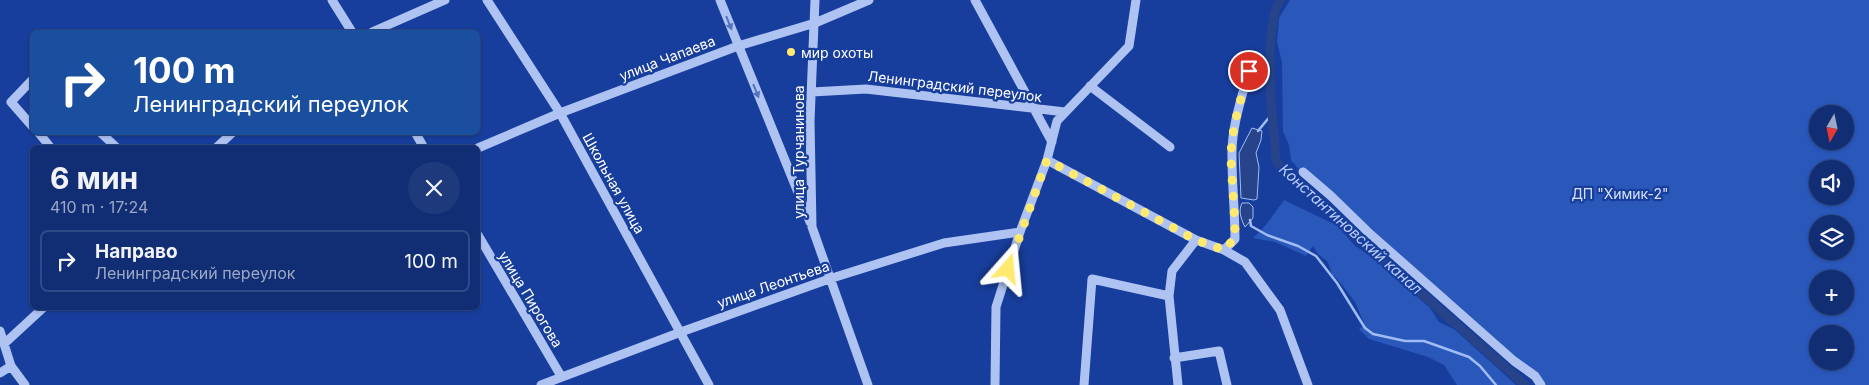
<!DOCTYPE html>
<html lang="ru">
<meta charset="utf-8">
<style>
:root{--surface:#112e75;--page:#1e3a7d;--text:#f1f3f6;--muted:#9ca8c5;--line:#304a87}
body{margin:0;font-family:Inter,sans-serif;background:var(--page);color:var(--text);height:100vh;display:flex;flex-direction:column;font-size:19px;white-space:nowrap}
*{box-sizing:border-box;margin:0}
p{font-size:16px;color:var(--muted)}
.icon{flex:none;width:28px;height:28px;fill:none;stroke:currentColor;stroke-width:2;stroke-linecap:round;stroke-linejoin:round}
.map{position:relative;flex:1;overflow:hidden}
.side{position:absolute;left:30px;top:145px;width:450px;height:165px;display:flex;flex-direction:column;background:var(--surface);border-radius:8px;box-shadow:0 1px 4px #0004,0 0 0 1px var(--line)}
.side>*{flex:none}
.top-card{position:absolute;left:30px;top:30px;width:450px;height:105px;border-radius:8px;box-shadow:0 1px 4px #0004,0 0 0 1px var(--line);background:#1a4fa0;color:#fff;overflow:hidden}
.needle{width:32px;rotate:189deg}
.buttons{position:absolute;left:1809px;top:105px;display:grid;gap:10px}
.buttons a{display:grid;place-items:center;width:45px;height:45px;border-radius:50%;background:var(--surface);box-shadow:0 1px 4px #0004,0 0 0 1px var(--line);font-size:25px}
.pin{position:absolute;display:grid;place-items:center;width:42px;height:42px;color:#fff;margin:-21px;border:2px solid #fff;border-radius:50%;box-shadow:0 1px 5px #0007}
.me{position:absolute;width:55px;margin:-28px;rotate:18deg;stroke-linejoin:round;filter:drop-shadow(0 0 4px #0008)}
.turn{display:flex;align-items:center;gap:18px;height:105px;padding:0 20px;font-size:22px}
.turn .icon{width:65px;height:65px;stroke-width:2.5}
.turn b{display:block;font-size:35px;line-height:42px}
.round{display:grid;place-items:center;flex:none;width:52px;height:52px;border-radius:26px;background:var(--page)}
.headline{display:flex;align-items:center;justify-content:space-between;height:85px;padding:0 20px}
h1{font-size:30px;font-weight:700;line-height:38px}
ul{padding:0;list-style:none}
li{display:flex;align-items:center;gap:15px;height:62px;margin:0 10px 8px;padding:0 10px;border:2px solid var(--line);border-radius:8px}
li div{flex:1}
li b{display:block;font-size:19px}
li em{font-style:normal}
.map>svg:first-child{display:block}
</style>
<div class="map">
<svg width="1869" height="385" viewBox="0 0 1869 385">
<rect width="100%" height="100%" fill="#173e9c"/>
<path fill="#2a57ba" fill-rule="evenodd" d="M1290,0H1869V385H1539L1301,172L1291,160L1289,145L1283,131L1282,63L1277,42L1279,18ZM1818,114H1845V141H1818ZM1818,169H1845V196H1818ZM1818,224H1845V251H1818ZM1818,279H1845V306H1818ZM1818,334H1845V361H1818Z
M1284,200L1338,226L1354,245L1374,259L1430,308L1439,322L1455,330L1516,385H1457L1444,365L1428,357L1369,339L1359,329L1365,325L1355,302L1343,286L1332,274L1328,262L1318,254L1313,246L1306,256L1275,242L1253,238L1266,225Z"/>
<path fill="#27448b" stroke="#a0bcf5" d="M1252,128L1262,131L1261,140L1256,153L1259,167L1257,199L1254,200L1241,198L1239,153Z
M1242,203H1249L1253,207V218L1245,227C1241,219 1238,211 1242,203Z"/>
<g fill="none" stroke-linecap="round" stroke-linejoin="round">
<path stroke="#a0bcf5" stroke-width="2.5" d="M1258,131L1271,115
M1250,220L1251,226L1267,235L1298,246L1316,256L1337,283L1365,328L1373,334L1405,341H1424L1469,357L1480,366L1496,385"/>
<path stroke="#27448b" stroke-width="9" d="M1280,0C1264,25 1271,113 1275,144C1275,149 1275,158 1277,162C1281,171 1297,183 1304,190L1525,385"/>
<path stroke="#aec3f2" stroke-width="9" d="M332,0L352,32
M487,0L560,113L709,385
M720,0L810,222
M815,0L810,121L812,227L868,385
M975,0L1052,142
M372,32L445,0
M1249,71C1241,99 1231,129 1232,158C1232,185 1235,212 1235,239L1224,250L1245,262L1280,310L1308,385
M32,80L11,102L32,126
M1090,86L1170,147
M812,92L866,89L1065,112
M38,132L51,148
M100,132L117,148
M415,132L424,148
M216,148L233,132
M478,148L560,113L738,46L815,23L869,0
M1047,160L1196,240L1224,250
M1303,172L1331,196L1368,232L1514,361L1535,376L1541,385
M478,235L561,376
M0,331L11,366L25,385
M5,343L43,308
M1174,358L1219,351L1227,385
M0,373L11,366
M541,385L681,332L829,279L944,243L1020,232
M995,385L996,307L1020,232L1047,160L1057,121L1129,46L1136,0
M1084,385L1092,279L1169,296
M1178,385L1169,296L1172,271L1196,240"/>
</g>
<defs><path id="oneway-solid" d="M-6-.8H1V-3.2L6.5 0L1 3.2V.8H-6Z" transform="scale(1.25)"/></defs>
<g fill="#5373be">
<use href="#oneway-solid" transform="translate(729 23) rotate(68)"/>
<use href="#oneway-solid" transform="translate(756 91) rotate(68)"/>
</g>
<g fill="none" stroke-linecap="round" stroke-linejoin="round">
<path stroke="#ffea6f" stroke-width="9" stroke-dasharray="0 16.2" d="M1008,269L1047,160L1196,240L1224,250L1235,238C1235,211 1232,185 1231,158C1231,129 1241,99 1249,71"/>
</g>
<circle fill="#ffea6f" stroke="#173e9c" stroke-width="2" cx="791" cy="52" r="5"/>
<g text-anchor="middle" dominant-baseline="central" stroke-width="4.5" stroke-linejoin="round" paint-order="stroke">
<g font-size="14" fill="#fff" stroke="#173e9c" text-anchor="start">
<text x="801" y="52">мир охоты</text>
</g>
<g font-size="14" fill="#fff" stroke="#173e9c">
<text transform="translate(667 58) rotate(-21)">улица Чапаева</text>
<text transform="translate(955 86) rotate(7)">Ленинградский переулок</text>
<text transform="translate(798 152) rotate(-90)">улица Турчанинова</text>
<text transform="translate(614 183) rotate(61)">Школьная улица</text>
<text transform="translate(773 284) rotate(-19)">улица Леонтьева</text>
<text transform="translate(531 299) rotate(59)">улица Пирогова</text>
</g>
<g font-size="14" fill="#d6e2fc" stroke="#173e9c">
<text x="1620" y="193">ДП "Химик-2"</text>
</g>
<g font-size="15" font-style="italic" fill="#bacef9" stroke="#173e9c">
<text transform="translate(1351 229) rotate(42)">Константиновский канал</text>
</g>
</g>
</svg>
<div class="buttons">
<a><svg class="needle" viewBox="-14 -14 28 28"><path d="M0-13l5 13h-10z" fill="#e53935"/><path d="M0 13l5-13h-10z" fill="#9ca8c5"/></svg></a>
<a><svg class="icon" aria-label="sound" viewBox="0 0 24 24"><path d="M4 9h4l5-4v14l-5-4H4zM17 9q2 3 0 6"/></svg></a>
<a><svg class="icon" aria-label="layers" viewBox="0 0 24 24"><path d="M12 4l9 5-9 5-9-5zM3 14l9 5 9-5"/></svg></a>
<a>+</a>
<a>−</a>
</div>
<div class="pin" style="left:1249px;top:71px;background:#d93025"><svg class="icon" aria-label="arrive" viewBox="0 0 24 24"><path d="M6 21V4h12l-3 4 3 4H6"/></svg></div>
<svg class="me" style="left:1008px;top:269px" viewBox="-20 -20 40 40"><path d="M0-17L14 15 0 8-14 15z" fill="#ffea6f" stroke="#fff" stroke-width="4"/></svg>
<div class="top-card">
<div class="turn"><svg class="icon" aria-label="right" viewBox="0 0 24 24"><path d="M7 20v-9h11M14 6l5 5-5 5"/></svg><div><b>100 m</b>Ленинградский переулок</div></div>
</div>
<section class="side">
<div class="headline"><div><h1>6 мин</h1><p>410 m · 17:24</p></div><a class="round"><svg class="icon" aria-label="close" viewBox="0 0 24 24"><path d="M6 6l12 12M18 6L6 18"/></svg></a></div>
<ul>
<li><svg class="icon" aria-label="right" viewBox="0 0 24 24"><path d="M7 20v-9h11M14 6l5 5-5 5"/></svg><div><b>Направо</b><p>Ленинградский переулок</p></div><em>100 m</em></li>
</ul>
</section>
</div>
